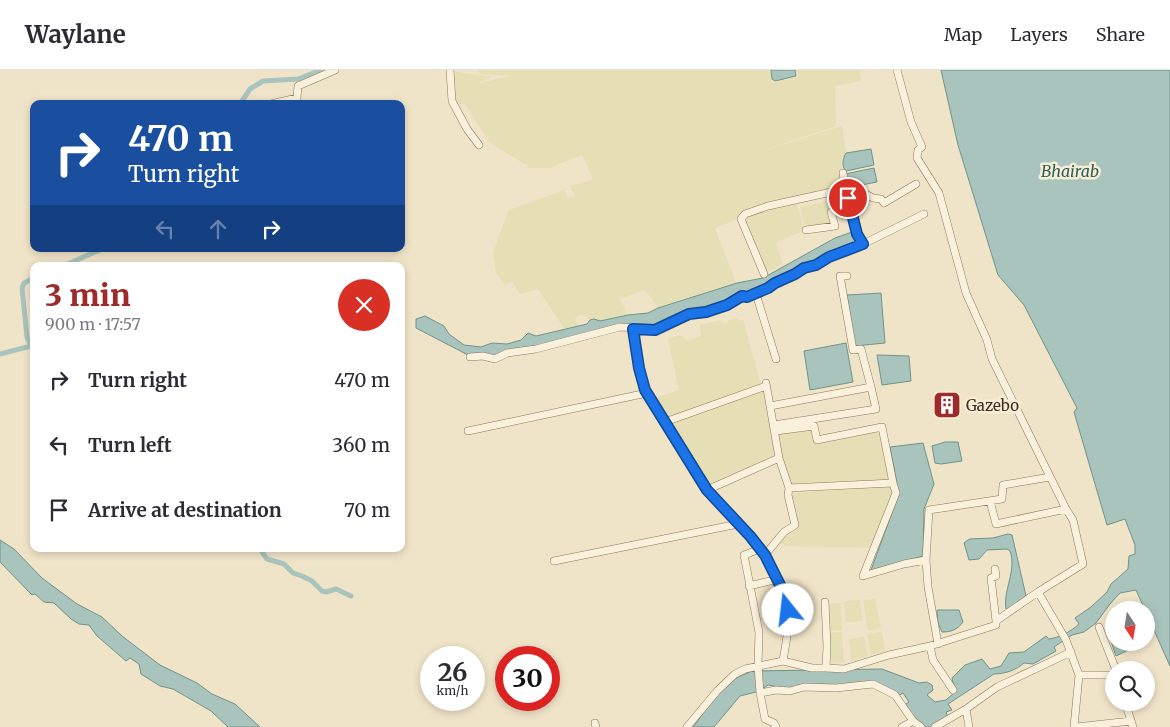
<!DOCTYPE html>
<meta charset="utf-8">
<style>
:root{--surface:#fff;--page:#f7f7f7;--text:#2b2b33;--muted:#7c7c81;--line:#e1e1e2;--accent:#9e2a2b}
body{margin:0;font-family:Merriweather,serif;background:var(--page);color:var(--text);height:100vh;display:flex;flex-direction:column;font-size:19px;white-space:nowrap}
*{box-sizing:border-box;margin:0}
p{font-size:16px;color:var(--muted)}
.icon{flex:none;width:28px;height:28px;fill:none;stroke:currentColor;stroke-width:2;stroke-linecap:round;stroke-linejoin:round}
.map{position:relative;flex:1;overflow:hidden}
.sheet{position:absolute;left:30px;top:192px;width:375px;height:290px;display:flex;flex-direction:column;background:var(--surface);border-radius:10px;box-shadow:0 2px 8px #0003}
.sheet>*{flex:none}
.top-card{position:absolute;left:30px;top:30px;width:375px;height:152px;border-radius:10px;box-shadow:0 2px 8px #0003;background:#1a4fa0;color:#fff;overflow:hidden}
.needle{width:32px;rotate:168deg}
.buttons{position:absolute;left:1105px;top:531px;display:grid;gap:10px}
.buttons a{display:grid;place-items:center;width:50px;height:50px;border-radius:50%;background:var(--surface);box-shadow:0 2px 8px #0003;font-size:25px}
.speed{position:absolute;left:420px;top:576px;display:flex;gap:10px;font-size:25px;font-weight:700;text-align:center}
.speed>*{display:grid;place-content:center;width:65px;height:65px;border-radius:50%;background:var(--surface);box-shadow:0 2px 8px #0003;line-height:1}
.speed small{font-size:12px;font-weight:400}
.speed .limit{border:8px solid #d22;background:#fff;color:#111}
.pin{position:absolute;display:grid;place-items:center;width:42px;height:42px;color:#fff;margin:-21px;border:2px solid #fff;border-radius:50%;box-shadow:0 1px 5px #0007}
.me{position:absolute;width:55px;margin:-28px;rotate:344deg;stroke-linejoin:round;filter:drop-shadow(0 0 4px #0008)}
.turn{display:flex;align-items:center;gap:18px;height:105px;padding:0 15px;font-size:22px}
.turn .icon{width:65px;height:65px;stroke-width:2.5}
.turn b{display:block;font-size:35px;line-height:42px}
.lanes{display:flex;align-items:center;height:48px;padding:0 15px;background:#0003;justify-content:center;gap:25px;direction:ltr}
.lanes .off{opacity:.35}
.round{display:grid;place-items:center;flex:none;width:52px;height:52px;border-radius:26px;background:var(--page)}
.headline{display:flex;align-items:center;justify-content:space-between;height:85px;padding:0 15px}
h1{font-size:30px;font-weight:800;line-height:38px;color:var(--accent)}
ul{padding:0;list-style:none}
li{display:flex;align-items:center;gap:15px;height:65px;padding:0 15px}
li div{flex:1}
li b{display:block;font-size:19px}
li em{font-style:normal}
header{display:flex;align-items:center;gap:30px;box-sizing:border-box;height:70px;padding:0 25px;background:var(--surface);border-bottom:1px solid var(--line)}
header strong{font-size:24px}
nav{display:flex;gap:28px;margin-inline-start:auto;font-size:18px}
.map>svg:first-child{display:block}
</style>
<header>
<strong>Waylane</strong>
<nav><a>Map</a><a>Layers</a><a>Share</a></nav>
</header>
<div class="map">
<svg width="1170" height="657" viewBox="0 0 1170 657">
<rect width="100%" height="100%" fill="#f0e4c8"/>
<path fill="#e6deb5" d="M477,0H770L772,13L798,7L797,0H860L861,11L835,16L836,56L746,86L842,56L846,81L842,89V119L796,130L804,160L776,173L783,194L764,204L741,148L715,158L736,212L658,237L645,220L620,229L628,245L600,251L594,249L590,250L581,244L575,248L579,256L567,259L563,257L538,219L520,224L512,211L505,215L496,203L493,182L509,140L564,120L568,129L575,126L570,116L593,109L582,85L550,98H528L527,93L526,95L490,73L465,34H454L450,1L492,7L476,14L510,6L480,4Z
M827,131L834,156L806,160L800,137Z
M737,248L739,251L743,249L761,316L665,349L653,329L679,320L668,269L680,265L687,270L701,266L700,255L721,250L723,254L728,253V250Z
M764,319L776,387L710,414L669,353Z
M812,358L818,374L879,361L890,410L791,416L782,388L778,363Z
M894,417L895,423L874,478L786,476L779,473L788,462L797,456L789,423Z
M875,529L881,558L868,561L863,530Z
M860,530L862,551L846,552L844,531Z
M841,533L842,560L830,561L829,534Z
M842,562L844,592L831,593L830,563Z
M882,562L885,581L871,585L867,564Z
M864,567L868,586L851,591L849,569Z"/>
<path fill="#a9c4bc" stroke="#6f938a" d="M771,0H795L796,6L775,11L772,9Z
M941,0H1170V596L1136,520L1120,523L1110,534L1096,553L1084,562L1072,565L1054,577L1056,581L1033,594L1024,593C1016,600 1005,604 994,604L948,634L952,640L946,642L948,647L931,657H923L903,636L909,632L903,623L898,626L889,618L870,612L789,619L768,615L760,621L740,626L714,657H693L718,623L734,609L752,601L882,599L919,613L927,612L932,615L933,620L927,625L935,632L946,630L955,622L952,608L965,595L982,589L990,599L1001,596L1009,583L1024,582L1046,566L1049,569C1061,567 1070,562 1079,554L1075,548L1091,537L1107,522L1111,514L1128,499L1129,486L1135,484V475L1125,449L1107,455L1074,342L1077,338L1024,235L998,205L958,75Z
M871,79L874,95L846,101C841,96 843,88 846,83Z
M874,98L877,112L846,118L845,104Z
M852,162L859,172C829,185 801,200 772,213C732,231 691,244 650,258L635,255L495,287L481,284L468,285L416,258V249L425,246L444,256L449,264L464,275L481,277L492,273L507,274L521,270L528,263L536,266L587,254L590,250L594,249L600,251L628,245L648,243L658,238L737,213L763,208L835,168Z
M881,223L885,273L855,276L847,225Z
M846,273L853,312L810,320L804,281Z
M877,285L909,286L911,311L882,315Z
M945,372H958L962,391L941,394L935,393L932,376Z
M923,373L934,414L924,439L923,486L871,500L899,424L890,377Z
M1008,464L1012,465L1026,526L1008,540L1006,539C1003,519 1017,501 1010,481L1007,479L987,480L979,489L969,490L964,473L969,469L993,468Z
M0,470L14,479L42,508L77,534L102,547L122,566L160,595L197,613L212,624L235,634L260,657H228L211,641L173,619L160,616L141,604L139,594L130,588L126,591L97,566L89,555L79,554L71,549L54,533L44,532L35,524L32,525L0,492Z
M937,540H959L963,552C957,560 951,562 942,562L938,553Z
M1114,563V572L1143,573L1116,586L1109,565Z"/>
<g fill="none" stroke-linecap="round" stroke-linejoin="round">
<path stroke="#a9c4bc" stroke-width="5" d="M240,34L250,19L263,11L298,9L321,0
M63,196L102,179
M31,276L27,267L22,218L24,213L34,208
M0,284L31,276L34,277
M260,479L267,489L284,494L293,503L302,506L312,511L322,521L326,522L336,519L351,526"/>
<defs>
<path id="minor" d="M450,0L452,31L467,59L479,75
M897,0L911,52L922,77L918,80L917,88L939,123L966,223L987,270L992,289L1066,439L1073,450L1083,494L1038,522L1066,570L1079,605H1114
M271,34L297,28L298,16L335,0
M843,103L846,122
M848,128L864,123L873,128L881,129L884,133L916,114
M806,160L835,156L831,142L841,138V136L849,135L857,165L863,174
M764,204L741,149L745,144L768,136L845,119
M847,206H840L853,280L861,279L871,317
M756,224L776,289
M633,259L639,299L645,319L707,420L779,388
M470,287L483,286L495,289L507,283L536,279L620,257L655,259L689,244L706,242L727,235L742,226L747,227L768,218L775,213L795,204L804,198L816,195L829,187L857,177L924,144
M770,336L871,317L876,339L774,355
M665,352L766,316
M468,361L647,323
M776,361L814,356L817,370L882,357L893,413L789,418
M707,420L750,466L765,485L784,462L795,455L788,425L789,418L779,388L766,313
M990,431L996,454L1066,439
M760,479L744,485L759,562L758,596L760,623L765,649L774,653L776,657
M765,485C772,499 782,513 786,528C792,548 786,571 783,591
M554,491L738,454
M995,499L996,506L991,508L996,551
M863,506L896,423L893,413
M863,506L904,494L926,490
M749,516L778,509
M825,532L827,576L826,598L844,599L889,585L930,576
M1099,557L1116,600
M938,574L928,517L926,490L929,440L1002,429L1003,415L1050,407
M953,620L933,590L930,576L996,555V551L1038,522
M760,623L776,620L790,621L804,617L836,618L873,614L895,625L913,651L921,657
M1125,632L1133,657
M966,639L969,657
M595,653L596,657
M687,657L717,621L735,604L745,599L783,591L812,598H826
M902,657L913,651
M935,657L966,639L997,617L1071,582
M1074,657L1079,605
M1076,657L1131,651"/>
</defs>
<use href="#minor" stroke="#8d765c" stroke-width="8"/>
<use href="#minor" stroke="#faf1dc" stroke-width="7"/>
</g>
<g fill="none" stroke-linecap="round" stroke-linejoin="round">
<defs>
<path id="route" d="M788,540L786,527L765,485L750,466L707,420L645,320L639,298L633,259L655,260L689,244L706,242L727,235L742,226L747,227L768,218L775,213L795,204L804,198L816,195L829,187L863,174L857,164L848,128"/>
</defs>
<use href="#route" stroke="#114b97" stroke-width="12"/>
<use href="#route" stroke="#1a73e8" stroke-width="9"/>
</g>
<defs>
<symbol id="building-square" viewBox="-11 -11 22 22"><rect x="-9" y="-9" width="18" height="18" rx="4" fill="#9e2a2b" stroke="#f7eed8"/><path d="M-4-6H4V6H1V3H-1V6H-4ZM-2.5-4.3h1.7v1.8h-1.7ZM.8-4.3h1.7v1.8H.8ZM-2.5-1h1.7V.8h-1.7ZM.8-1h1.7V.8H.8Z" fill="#fff"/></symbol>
</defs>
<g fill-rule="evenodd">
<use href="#building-square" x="931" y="319" width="32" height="32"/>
</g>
<g text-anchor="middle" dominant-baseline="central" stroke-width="5" stroke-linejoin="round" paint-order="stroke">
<g font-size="15" fill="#3d2e20" stroke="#f7eed8" text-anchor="start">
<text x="966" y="335">Gazebo</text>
</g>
<g font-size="16" font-style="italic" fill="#2f5d5a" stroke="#f7eed8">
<text x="1070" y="101">Bhairab</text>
</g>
</g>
</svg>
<div class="buttons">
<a><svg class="needle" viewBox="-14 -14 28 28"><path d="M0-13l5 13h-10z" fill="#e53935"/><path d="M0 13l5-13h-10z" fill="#7c7c81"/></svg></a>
<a><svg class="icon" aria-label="search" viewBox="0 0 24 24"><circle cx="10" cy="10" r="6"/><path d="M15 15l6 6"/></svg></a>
</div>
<div class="speed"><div>26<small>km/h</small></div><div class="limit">30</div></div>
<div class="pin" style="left:848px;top:128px;background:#d93025"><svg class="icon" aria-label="arrive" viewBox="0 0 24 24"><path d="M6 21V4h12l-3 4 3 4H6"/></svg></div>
<svg class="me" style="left:788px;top:540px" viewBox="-20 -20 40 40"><circle r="19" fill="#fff"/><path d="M0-13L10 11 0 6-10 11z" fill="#1a73e8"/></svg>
<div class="top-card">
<div class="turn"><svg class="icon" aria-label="right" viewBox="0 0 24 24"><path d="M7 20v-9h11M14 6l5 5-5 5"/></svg><div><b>470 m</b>Turn right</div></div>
<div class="lanes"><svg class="icon off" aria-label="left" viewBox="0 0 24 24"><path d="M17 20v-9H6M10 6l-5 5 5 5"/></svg><svg class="icon off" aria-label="ahead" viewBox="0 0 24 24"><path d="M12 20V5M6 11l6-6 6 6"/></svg><svg class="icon" aria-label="right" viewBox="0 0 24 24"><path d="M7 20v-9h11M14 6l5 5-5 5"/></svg></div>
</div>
<section class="sheet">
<div class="headline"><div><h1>3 min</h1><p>900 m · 17:57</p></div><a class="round" style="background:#d93025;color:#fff"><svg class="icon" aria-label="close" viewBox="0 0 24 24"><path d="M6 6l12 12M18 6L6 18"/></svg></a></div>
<ul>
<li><svg class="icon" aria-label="right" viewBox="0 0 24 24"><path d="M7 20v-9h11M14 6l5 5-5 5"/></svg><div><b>Turn right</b></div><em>470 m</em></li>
<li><svg class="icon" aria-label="left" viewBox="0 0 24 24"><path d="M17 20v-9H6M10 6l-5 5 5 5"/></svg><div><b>Turn left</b></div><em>360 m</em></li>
<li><svg class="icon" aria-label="arrive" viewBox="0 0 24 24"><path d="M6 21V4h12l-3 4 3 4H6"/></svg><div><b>Arrive at destination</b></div><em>70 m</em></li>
</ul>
</section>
</div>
